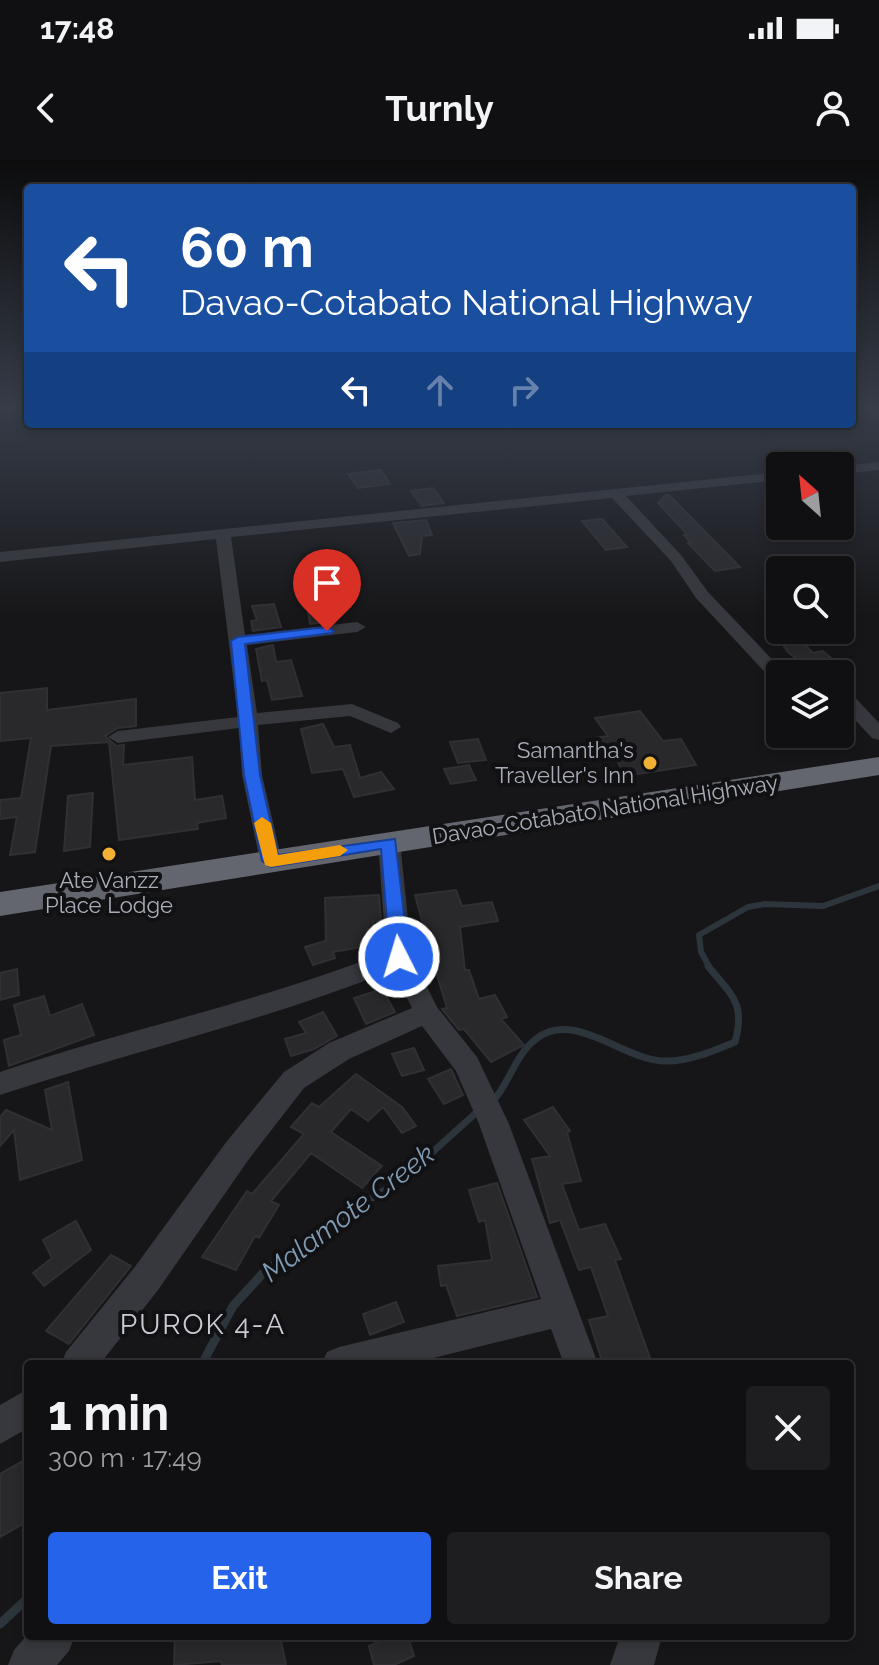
<!DOCTYPE html>
<meta charset="utf-8">
<style>
:root{--surface:#101012;--page:#1e1e20;--text:#f1f3f6;--muted:#9c9d9f;--line:#303032;--accent:#2563eb}
body{margin:0;font-family:Raleway,sans-serif;background:var(--page);color:var(--text);height:100vh;display:flex;flex-direction:column;font-size:30px;white-space:nowrap}
*{box-sizing:border-box;margin:0}
p{font-size:26px;color:var(--muted)}
.icon{flex:none;width:44px;height:44px;fill:none;stroke:currentColor;stroke-width:2;stroke-linecap:round;stroke-linejoin:round}
.map{position:relative;flex:1;overflow:hidden}
.sheet{position:absolute;left:24px;top:1200px;width:830px;height:280px;display:flex;flex-direction:column;background:var(--surface);border-radius:8px;box-shadow:0 4px 12px #0003,0 0 0 2px var(--line)}
.sheet>*{flex:none}
.guide{position:absolute;left:24px;top:24px;width:832px;height:244px;border-radius:8px;box-shadow:0 4px 12px #0003,0 0 0 2px var(--line);background:#1a4fa0;color:#fff;overflow:hidden}
.needle{width:52px;rotate:333deg}
.controls{position:absolute;left:766px;top:292px;display:grid;gap:16px}
.controls a{display:grid;place-items:center;width:88px;height:88px;border-radius:8px;background:var(--surface);box-shadow:0 4px 12px #0003,0 0 0 2px var(--line);font-size:40px}
.pin{position:absolute;display:grid;place-items:center;width:68px;height:68px;color:#fff;margin:-82px -34px;border-radius:50% 50% 50% 0;rotate:-45deg;box-shadow:0 0 8px #0007}
.pin .icon{rotate:45deg}
.me{position:absolute;width:88px;margin:-44px;rotate:355deg;stroke-linejoin:round;filter:drop-shadow(0 0 6px #0008)}
.turn{display:flex;align-items:center;gap:28px;height:168px;padding:0 24px;font-size:36px}
.turn .icon{width:104px;height:104px;stroke-width:2.5}
.turn b{display:block;font-size:56px;line-height:68px}
.lanes{display:flex;align-items:center;height:76px;padding:0 24px;background:#0003;justify-content:center;gap:40px;direction:ltr}
.lanes .off{opacity:.35}
.round{display:grid;place-items:center;flex:none;width:84px;height:84px;border-radius:8px;background:var(--page)}
.head{display:flex;align-items:center;justify-content:space-between;height:136px;padding:0 24px}
h1{font-size:48px;font-weight:700;line-height:60px}
.button{display:flex;gap:16px;margin-top:auto;padding:16px 24px}
.button a{flex:1;height:92px;border-radius:8px;background:var(--accent);color:#fff;font-size:32px;font-weight:700;line-height:92px;text-align:center}
.button a+a{background:var(--page);color:var(--text)}
.status{display:flex;justify-content:space-between;align-items:center;height:56px;padding:0 40px;background:var(--surface);direction:ltr}
.status svg{height:22px;fill:currentColor}
header{display:flex;justify-content:space-between;align-items:center;height:104px;padding:0 24px;background:var(--surface);font-size:36px;font-weight:700}
.map>svg:first-child{display:block}
</style>
<div class="status"><b>17:48</b><svg viewBox="0 0 49 12"><path d="M0 12V9h3v3zM5 12V6h3v6zM10 12V3h3v9zM15 12V0h3v12zM26 1h20v11H26zM47 4h2v5h-2z"/></svg></div>
<header><svg class="icon" aria-label="back" viewBox="0 0 24 24"><path d="M15 5l-7 7 7 7"/></svg>Turnly<svg class="icon" aria-label="person" viewBox="0 0 24 24"><circle cx="12" cy="8" r="4"/><path d="M4 21q1-7 8-7t8 7"/></svg></header>
<div class="map">
<svg width="879" height="1505" viewBox="0 0 879 1505">
<rect width="100%" height="100%" fill="#161618"/>
<g fill="none" stroke-linecap="round" stroke-linejoin="round">
<path stroke="#2c353c" stroke-width="3" d="M0,251L13,247"/>
<path stroke="#2c353c" stroke-width="6" d="M710,808L701,792L699,775L748,747L765,744L823,746L879,726"/>
<path stroke="#2c353c" stroke-width="7" d="M494,940C510,921 516,894 536,879C574,849 623,900 664,901C688,902 713,891 735,882C746,842 731,835 708,806
M262,1113L303,1082L405,1017L478,951"/>
<path stroke="#2c353c" stroke-width="9" d="M202,1204L233,1146L265,1111
M0,1464L28,1438"/>
</g>
<path fill="#29292c" stroke="#303034" stroke-width="2" d="M381,310L390,324L358,328L348,314Z
M433,328L444,343L422,346L411,331Z
M666,335H669L740,407L715,411L688,383H691L684,375H688L658,343Z
M602,359L627,387L606,390L582,361Z
M426,360L432,375L422,376L420,394L409,396L393,363Z
M324,437L328,462L310,464L306,438Z
M274,444L281,467L253,471L251,461L257,460L252,446Z
M794,473L813,493L823,491L838,504L825,506L833,514H815L788,492L776,475Z
M273,485L276,502L291,500L302,536L272,540L267,520L262,521L256,489Z
M47,528V550L136,539V566L118,568L105,576L116,586L124,585L123,605L192,597L195,640L222,636L226,658L197,663L198,669L119,680L109,582L51,586L35,692L10,695L17,657L0,659V640L21,638L31,578L0,581V533Z
M640,551L663,581L681,579L696,605L625,616L617,600L610,601L596,578L608,576L595,558Z
M323,564L334,587L350,585L360,618L381,612L394,629L354,637L343,609L312,613L301,569Z
M478,579L486,600L458,603L450,582Z
M469,605L476,620L451,624L444,609Z
M93,633L90,687L64,691L68,636Z
M456,730L462,746L492,742L498,761L460,767L465,810H469L479,839L495,835L507,857L501,859L524,885L491,902L464,869L459,870L442,849L447,848L433,802H427L425,772L415,735Z
M379,735L381,761L373,762L379,784L333,792L335,798L313,805L305,787L326,781L325,738Z
M17,809L19,835L0,840V813Z
M382,829L395,852L366,864L354,838Z
M44,836L50,856L82,844L94,875L9,906L4,880L21,875L14,845Z
M323,852L337,876L314,889L291,896L285,879L306,873L299,862Z
M414,888L424,910L402,916L392,894Z
M451,909L463,935L444,944L428,919Z
M356,914L402,947L416,966L402,973L383,947L368,961L351,949L331,972L382,1006L362,1028L311,993L271,1041L279,1045L259,1078L255,1076L236,1110L202,1097L247,1031L252,1034L304,974L291,967L312,943L319,947Z
M68,922L82,1000L20,1020L14,970L0,986V957L6,950L52,970L45,930Z
M553,947L570,971L567,973L581,1021L562,1024L579,1070L605,1064L621,1099L615,1100L650,1198L623,1204H603L589,1160L608,1156L591,1107L579,1110L560,1060L550,1063L532,999L550,996L524,960Z
M497,1023L537,1137L457,1156L446,1125L441,1126L438,1106L492,1100L485,1060L479,1062L469,1030Z
M76,1061L91,1090L44,1126L33,1113L52,1098L43,1080Z
M111,1095L131,1106L69,1184L46,1171Z
M396,1142L404,1162L370,1175L363,1154Z
M28,1298V1361L0,1377V1314Z
M175,1476H280L286,1505H222L221,1501L174,1505Z
M391,1476H408L414,1496L394,1505H374L369,1486Z"/>
<g fill="none" stroke-linecap="round" stroke-linejoin="round">
<path fill="#37383d" fill-rule="evenodd" d="M859,247H873L879,251V260Z
M879,302V310L840,314V306Z
M780,312V320L626,336L681,395L708,432L786,514H780V523L774,522L696,438L671,401L612,338L231,377L245,475L357,462L366,467L357,472L247,485L257,553L352,544L398,563L401,567L391,573L350,556L258,565L262,615L282,701L279,706H263L260,701L242,615L239,568L118,583L108,577L118,571L238,557L216,379L0,402V392Z
M840,527L847,529L879,563V580L872,578L840,544Z
M389,675L397,677L400,682L412,797L437,847L477,897L509,964L598,1204H564L551,1169L409,1204H322L327,1192L339,1187L541,1139L479,964L456,911L422,866L349,899L304,928L249,999L158,1130L100,1204H61L66,1192L134,1108L227,981L284,912L329,883L412,848L393,810C265,861 130,892 0,935V912C128,869 260,842 386,792L378,682L381,677Z
M28,1229V1268L0,1284V1245Z
M28,1474V1476H75L69,1491L57,1505H8L14,1490Z
M620,1476H662L654,1505H610Z"/>
<path fill="#63666e" fill-rule="evenodd" d="M879,597V615L0,756V732Z"/>
</g>
<linearGradient id="sky" x2="0" y2="1"><stop stop-color="#0c0c0d"/><stop offset="0.54" stop-color="#363c48"/><stop offset="1" stop-color="#363c48" stop-opacity="0"/></linearGradient>
<rect width="879" height="458" fill="url(#sky)"/>
<path fill="#2563eb" stroke="#184099" stroke-width="2" d="M327,467L334,471L332,473L245,484L260,615L278,695L395,679L409,797L399,804L390,797L381,689L271,707L262,701L244,615L231,481L238,477Z"/>
<path fill="#f59e0b" d="M262,657L271,663L278,695L340,685L348,690L340,696L271,707L265,705L254,663Z"/>
<g fill="#f2b134" stroke="#111113" stroke-width="3">
<circle cx="650" cy="603" r="8"/>
<circle cx="109" cy="694" r="8"/>
</g>
<g text-anchor="middle" dominant-baseline="central" stroke-width="8" stroke-linejoin="round" paint-order="stroke">
<g font-size="22" fill="#a8adb8" stroke="#111113" text-anchor="end">
<text x="634" y="590">Samantha's<tspan x="634" dy="25">Traveller's Inn</tspan></text>
<text x="109" y="720" text-anchor="middle">Ate Vanzz<tspan x="109" dy="25">Place Lodge</tspan></text>
</g>
<g font-size="22" fill="#a8adb8" stroke="#111113">
<text transform="translate(605 649) rotate(-9)">Davao-Cotabato National Highway</text>
</g>
<g font-size="28" font-style="italic" fill="#7f9bb3" stroke="#111113">
<text transform="translate(348 1053) rotate(-37)">Malamote Creek</text>
</g>
<g font-size="28" letter-spacing="2" fill="#c9ccd4" stroke="#111113">
<text x="203" y="1164">PUROK 4-A</text>
</g>
</g>
</svg>
<div class="controls">
<a><svg class="needle" viewBox="-14 -14 28 28"><path d="M0-13l5 13h-10z" fill="#e53935"/><path d="M0 13l5-13h-10z" fill="#9c9d9f"/></svg></a>
<a><svg class="icon" aria-label="search" viewBox="0 0 24 24"><circle cx="10" cy="10" r="6"/><path d="M15 15l6 6"/></svg></a>
<a><svg class="icon" aria-label="layers" viewBox="0 0 24 24"><path d="M12 4l9 5-9 5-9-5zM3 14l9 5 9-5"/></svg></a>
</div>
<div class="pin" style="left:327px;top:471px;background:#d93025"><svg class="icon" aria-label="arrive" viewBox="0 0 24 24"><path d="M6 21V4h12l-3 4 3 4H6"/></svg></div>
<svg class="me" style="left:399px;top:797px" viewBox="-20 -20 40 40"><circle r="17" fill="#2563eb" stroke="#fff" stroke-width="3"/><path d="M0-11L8 9 0 5-8 9z" fill="#fff"/></svg>
<div class="guide">
<div class="turn"><svg class="icon" aria-label="left" viewBox="0 0 24 24"><path d="M17 20v-9H6M10 6l-5 5 5 5"/></svg><div><b>60 m</b>Davao-Cotabato National Highway</div></div>
<div class="lanes"><svg class="icon" aria-label="left" viewBox="0 0 24 24"><path d="M17 20v-9H6M10 6l-5 5 5 5"/></svg><svg class="icon off" aria-label="ahead" viewBox="0 0 24 24"><path d="M12 20V5M6 11l6-6 6 6"/></svg><svg class="icon off" aria-label="right" viewBox="0 0 24 24"><path d="M7 20v-9h11M14 6l5 5-5 5"/></svg></div>
</div>
<section class="sheet">
<div class="head"><div><h1>1 min</h1><p>300 m · 17:49</p></div><a class="round"><svg class="icon" aria-label="close" viewBox="0 0 24 24"><path d="M6 6l12 12M18 6L6 18"/></svg></a></div>
<div class="button"><a>Exit</a><a>Share</a></div>
</section>
</div>
